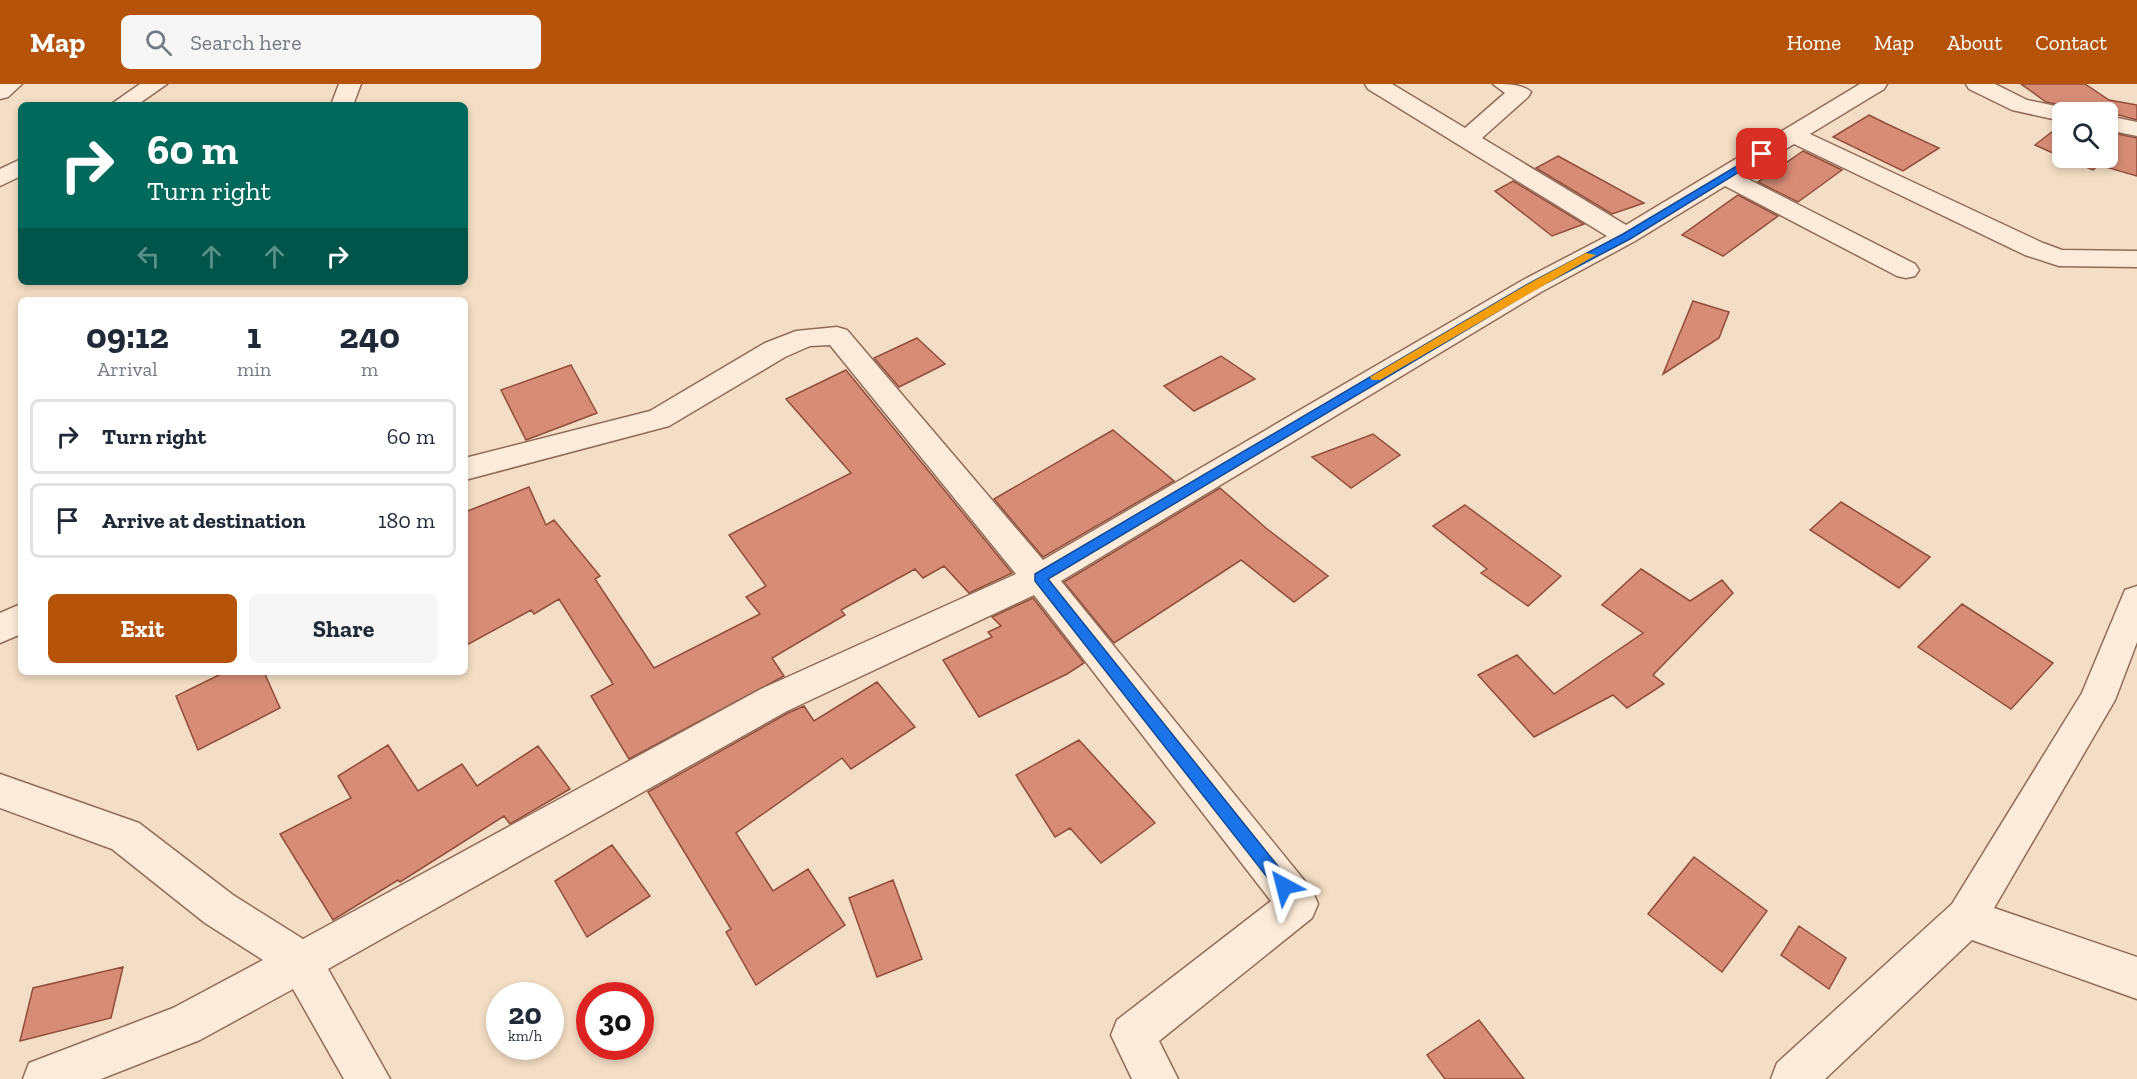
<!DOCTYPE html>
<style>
:root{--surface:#fff;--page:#f6f6f7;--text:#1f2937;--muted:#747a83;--line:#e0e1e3;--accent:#b45309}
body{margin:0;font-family:"Zilla Slab",serif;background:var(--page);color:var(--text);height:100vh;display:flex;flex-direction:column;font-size:22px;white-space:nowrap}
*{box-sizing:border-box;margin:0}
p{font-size:20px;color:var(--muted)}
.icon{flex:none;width:33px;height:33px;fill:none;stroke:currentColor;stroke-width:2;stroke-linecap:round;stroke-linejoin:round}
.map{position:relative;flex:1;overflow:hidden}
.drawer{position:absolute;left:18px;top:213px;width:450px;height:378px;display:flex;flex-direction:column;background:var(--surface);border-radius:9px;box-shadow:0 3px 9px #0003}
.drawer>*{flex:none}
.guide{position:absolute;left:18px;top:18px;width:450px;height:183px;border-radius:9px;box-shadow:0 3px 9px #0003;background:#00695c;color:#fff;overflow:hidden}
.tools{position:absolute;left:2052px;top:18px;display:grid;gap:12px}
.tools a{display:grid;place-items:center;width:66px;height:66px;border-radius:9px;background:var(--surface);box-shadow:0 3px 9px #0003;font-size:30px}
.speed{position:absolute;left:486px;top:898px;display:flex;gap:12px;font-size:30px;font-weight:700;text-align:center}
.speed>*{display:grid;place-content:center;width:78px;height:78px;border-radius:50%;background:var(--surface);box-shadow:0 3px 9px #0003;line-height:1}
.speed small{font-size:15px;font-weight:400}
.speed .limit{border:9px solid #d22;background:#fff;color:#111}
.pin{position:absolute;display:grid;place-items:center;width:51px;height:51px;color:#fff;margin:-26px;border-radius:12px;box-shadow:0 3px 9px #0006}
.me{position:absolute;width:66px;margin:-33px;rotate:322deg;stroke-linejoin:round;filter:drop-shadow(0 0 4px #0008)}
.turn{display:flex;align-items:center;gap:21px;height:126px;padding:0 30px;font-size:27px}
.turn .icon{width:78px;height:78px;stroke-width:2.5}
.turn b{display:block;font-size:42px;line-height:51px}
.lanes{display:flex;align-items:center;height:57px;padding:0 30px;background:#0003;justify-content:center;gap:30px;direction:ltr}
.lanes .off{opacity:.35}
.eta{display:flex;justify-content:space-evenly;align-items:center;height:102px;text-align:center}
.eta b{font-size:36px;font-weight:700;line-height:42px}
.button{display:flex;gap:12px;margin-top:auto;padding:12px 30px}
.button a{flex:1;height:69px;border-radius:9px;background:var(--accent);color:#fff;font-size:24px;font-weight:700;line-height:69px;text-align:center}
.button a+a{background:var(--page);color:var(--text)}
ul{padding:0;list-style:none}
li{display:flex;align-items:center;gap:18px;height:75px;margin:0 12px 9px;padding:0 18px;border:3px solid var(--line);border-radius:9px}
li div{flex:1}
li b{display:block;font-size:22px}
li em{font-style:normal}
header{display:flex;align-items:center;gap:36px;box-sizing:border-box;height:84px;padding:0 30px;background:var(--accent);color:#fff}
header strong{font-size:28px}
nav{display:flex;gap:33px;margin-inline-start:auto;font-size:21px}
.search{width:420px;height:54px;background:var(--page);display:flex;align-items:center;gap:15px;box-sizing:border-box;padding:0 21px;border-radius:9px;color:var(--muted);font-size:22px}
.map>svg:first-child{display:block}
</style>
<header>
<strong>Map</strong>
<div class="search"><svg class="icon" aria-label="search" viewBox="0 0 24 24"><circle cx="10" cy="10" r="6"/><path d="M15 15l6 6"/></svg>Search here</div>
<nav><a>Home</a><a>Map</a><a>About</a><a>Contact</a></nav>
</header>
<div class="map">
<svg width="2137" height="995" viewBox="0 0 2137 995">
<rect width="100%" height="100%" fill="#f3ddc4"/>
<path fill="#d68c76" stroke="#934d3b" stroke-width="1.5" d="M2021,0H2085L2109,16L2137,21V36L2108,28H2074L2070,23L2046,18Z
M1869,31L1887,40L1939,64L1903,87L1833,53Z
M2062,40V73L2035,61Z
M2108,48L2137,54V92L2099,81L2093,86L2065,74H2108Z
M1803,67L1842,86L1798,118L1758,98Z
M1558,72L1644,119L1612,130L1536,84Z
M1513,97L1584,140L1552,152L1495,107Z
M1738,111L1778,132L1723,172L1682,151Z
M1693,217L1729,228L1719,254L1663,290Z
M917,254L945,280L899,303L874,274Z
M1221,272L1255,295L1194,327L1164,302Z
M571,281L597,329L526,356L501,306Z
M846,286L1012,489L969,509L944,482L923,494L915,485L841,526L845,531L772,574L784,592L629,675L591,612L613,600L559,515L534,530L531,526L465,562V428L529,403L546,441L554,436L600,492L595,495L654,584L760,530L746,513L766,502L729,451L851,389L786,315Z
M1113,346L1174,397L1043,473L994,415Z
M1373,350L1400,371L1351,404L1312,373Z
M1220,404L1266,444L1328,492L1294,518L1241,476L1114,559L1064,498Z
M1841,418L1930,473L1899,504L1810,446Z
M1465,421L1561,492L1528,522L1481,489L1487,485L1433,442Z
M1641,485L1690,517L1722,496L1733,509L1653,591L1664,600L1627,624L1613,611L1534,653L1478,591L1517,571L1554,610L1643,549L1602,521Z
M1033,514L1084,579L1067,590L979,633L943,576L992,553L988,548L1001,542L992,533Z
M1962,520L2053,579L2011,625L1918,563Z
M225,588H264L280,624L198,666L176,612Z
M877,598L915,643L851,685L842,674L736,749L773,807L808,785L845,841L756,901L726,848L731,845L648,708L788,629L804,622L814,637Z
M1079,656L1155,739L1101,779L1070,744L1055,753L1016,691Z
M388,661L418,707L462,680L477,702L538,662L570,705L510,740L504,732L400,798L398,796L333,836L280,750L351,714L338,692Z
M612,761L650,812L587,853L555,797Z
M1694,773L1767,827L1722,888L1648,830Z
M893,796L922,875L877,893L849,814Z
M1799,842L1846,874L1829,905L1781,871Z
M123,883L111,934L20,957L33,904Z
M1479,936L1524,995H1445L1427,971Z"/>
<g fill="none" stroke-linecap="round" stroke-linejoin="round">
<defs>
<path id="minor" d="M0,0H22L8,13L0,15Z
M140,0H167L137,21H110Z
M339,0H361L353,21H331Z
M1365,0H1392L1465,44L1505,9L1493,0C1506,0 1523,0 1531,8L1528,13L1482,54L1626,141L1860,0H1887L1884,5L1810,50L2043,159L2062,166L2137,167V183L2059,182L2025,171L1794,60L1742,92L1915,180L1919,186L1915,192L1906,194L1897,192L1725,102L1635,157L1541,208L1061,497L1312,806L1318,820L1312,834L1159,957L1178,995H1132L1111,951L1117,936L1271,817L1034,511L787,627L328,885L390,995H344L293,905L200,956L101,995H23L29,979L173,924L263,876L205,839L112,765L0,724V690L139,739L233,811L303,855L761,605L1016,490L830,261L810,262L785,273L669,342L465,396V374L650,327L765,259L796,247L837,243L847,246L1043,476L1523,196L1607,152L1368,5Z
M1966,0H1995L2027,16L2070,25L2072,28H2062V37L2012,26L1969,5Z
M2108,32L2137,38V52L2108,46Z
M21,75V92L0,102V85Z
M2137,502V558L2115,616L1994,824L2137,873V915L1972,856L1825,995H1771L1777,979L1952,820L2082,609L2125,506Z
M21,520V550L0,559V529Z"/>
</defs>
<use href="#minor" stroke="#916c58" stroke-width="3"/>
<use href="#minor" fill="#fcebd9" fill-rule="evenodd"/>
</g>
<path fill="#1a73e8" stroke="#114b97" stroke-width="1.5" d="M1762,67L1766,70L1765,72L1630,155L1535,205L1048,495L1289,796L1292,802L1289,807L1284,810L1278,807L1035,497V490L1528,200L1623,150Z"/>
<path fill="#f59e0b" d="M1586,169L1596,171L1380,296H1372L1370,293L1528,200Z"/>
</svg>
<div class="tools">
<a><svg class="icon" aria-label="search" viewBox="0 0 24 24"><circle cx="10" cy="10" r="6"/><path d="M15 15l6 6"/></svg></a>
</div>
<div class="speed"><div>20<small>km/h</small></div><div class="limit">30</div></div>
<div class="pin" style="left:1762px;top:70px;background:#d93025"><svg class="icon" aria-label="arrive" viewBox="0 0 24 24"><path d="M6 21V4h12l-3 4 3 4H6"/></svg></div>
<svg class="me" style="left:1284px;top:802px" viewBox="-20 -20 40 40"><path d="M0-17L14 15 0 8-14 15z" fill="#1a73e8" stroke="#fff" stroke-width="4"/></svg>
<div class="guide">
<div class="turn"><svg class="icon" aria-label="right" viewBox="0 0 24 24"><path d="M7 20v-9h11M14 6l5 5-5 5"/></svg><div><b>60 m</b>Turn right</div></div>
<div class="lanes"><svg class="icon off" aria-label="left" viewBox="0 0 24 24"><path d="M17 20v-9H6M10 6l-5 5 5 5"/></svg><svg class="icon off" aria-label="ahead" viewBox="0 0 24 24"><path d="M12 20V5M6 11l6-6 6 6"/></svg><svg class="icon off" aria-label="ahead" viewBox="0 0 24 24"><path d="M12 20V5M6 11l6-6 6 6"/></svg><svg class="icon" aria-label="right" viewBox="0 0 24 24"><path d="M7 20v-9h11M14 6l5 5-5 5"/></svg></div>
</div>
<section class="drawer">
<div class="eta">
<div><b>09:12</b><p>Arrival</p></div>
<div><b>1</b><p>min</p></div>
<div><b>240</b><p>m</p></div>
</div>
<ul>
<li><svg class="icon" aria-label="right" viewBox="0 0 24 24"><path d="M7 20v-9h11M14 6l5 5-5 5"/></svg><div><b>Turn right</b></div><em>60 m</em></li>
<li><svg class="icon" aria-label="arrive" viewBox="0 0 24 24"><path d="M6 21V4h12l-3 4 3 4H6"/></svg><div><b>Arrive at destination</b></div><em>180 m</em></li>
</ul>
<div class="button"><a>Exit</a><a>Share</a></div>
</section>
</div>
